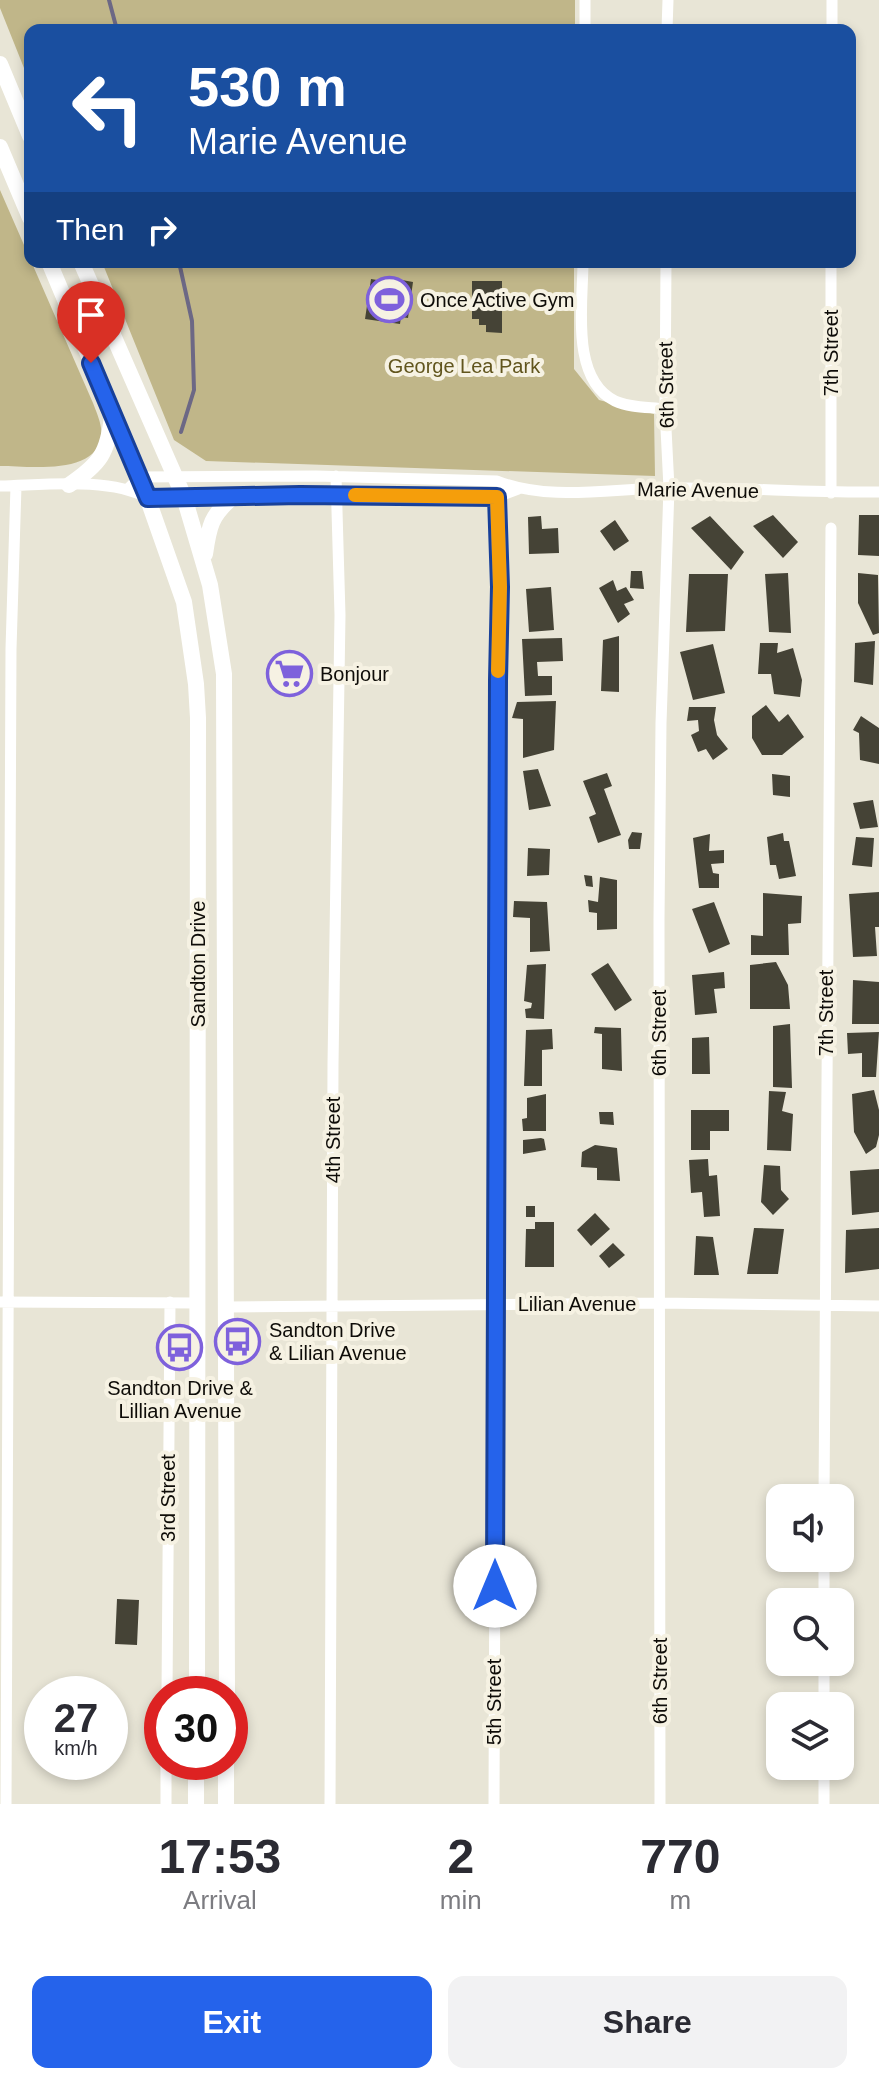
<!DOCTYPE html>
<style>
:root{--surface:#fff;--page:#f2f2f3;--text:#2b2b33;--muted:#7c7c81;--accent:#2563eb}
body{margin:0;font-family:Arial,sans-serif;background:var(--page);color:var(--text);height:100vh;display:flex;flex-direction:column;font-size:30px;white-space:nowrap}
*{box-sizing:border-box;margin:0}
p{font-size:26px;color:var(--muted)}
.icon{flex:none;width:44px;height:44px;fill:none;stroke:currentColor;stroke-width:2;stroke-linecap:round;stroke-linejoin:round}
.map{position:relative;height:1804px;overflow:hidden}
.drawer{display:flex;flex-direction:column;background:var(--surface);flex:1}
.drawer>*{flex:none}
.banner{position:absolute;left:24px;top:24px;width:832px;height:244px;border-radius:16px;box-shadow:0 4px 12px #0003;background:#1a4fa0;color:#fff;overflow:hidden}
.tools{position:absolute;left:766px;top:1484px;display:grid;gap:16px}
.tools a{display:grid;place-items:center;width:88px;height:88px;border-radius:16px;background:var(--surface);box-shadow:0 4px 12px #0003;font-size:40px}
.speed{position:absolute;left:24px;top:1676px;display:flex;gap:16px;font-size:40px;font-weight:700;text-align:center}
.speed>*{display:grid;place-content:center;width:104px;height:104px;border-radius:50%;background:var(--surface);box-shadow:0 4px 12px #0003;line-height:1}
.speed small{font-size:20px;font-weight:400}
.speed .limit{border:12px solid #d22;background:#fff;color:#111}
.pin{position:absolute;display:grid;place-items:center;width:68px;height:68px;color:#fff;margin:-82px -34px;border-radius:50% 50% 50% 0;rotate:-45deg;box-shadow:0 0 8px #0007}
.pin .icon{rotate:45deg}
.me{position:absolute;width:88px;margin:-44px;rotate:0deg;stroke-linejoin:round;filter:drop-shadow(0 0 6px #0008)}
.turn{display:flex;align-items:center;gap:28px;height:168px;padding:0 32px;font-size:36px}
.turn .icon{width:104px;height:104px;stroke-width:2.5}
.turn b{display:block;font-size:56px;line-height:68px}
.then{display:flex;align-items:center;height:76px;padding:0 32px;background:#0003;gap:16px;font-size:30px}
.eta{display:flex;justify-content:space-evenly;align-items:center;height:136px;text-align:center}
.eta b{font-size:48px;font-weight:700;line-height:56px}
.action{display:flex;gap:16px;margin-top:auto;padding:16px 32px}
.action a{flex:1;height:92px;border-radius:16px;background:var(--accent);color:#fff;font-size:32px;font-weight:700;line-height:92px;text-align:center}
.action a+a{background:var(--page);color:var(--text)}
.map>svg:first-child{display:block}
</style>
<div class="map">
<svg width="879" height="1804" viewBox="0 0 879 1804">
<rect width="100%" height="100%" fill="#e8e5d6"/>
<path fill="#c0b689" d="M0,0H575V30H30V83L0,8Z
M0,190L93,403C96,411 100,420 101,428C105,477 31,466 0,466Z
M102,262H574V369L599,400L654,414L655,476L206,461L174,440Z"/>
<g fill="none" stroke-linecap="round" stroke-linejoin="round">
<path stroke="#6c6885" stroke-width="4" d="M109,0L117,30
M179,262L192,321L194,390L181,432"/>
</g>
<path fill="#454336" d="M371,279L401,284L402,280L413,282L408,318L401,317L400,324L365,319Z
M472,281H502V333L486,332V325H479V319H472Z
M773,515L798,542L783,558L753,526Z
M859,515H879V556L858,555Z
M541,516L542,529L558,528L559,553L529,554L528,517Z
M710,516L744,552L731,570L691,528Z
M615,520L629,541L614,551L600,531Z
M631,571H642L644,589L630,588Z
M788,573L791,633L769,632L765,574Z
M858,573L878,575L879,633L873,635L858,603Z
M689,574H728L725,631L686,632Z
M613,580L617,591L626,587L634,600L624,604L630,614L618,623L599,588Z
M551,587L554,630L529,632L526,589Z
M619,636V692L601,691L603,640Z
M562,638L563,661L537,662L538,676H552V695L525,696L522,639Z
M875,641L873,685L854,682L855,643Z
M760,643H778L777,653L793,648L802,680L800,697L774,694L771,674H758Z
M713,644L725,693L693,700L680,652Z
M556,701L554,750L523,758V719L512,718L517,702Z
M766,705L779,722L788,714L804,737L782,755H762L752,738V716Z
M689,707H716L714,720L717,735L728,749L713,760L706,749L698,752L691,735L699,731L698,720L687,721Z
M861,716L879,728V764L860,760L859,733L853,730Z
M538,769L551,806L529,810L523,771Z
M607,773L612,786L604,789L621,835L598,843L589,817L596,814L583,781Z
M772,774L790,776V797L773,795Z
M873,800L878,827L860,829L853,803Z
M632,832L642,833L640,849H629L628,840Z
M783,833L784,841H789L796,876L779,879L776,865H770L767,837Z
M710,834L709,851L724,850V863L711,864L713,873L719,874V888H699L693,838Z
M856,837L874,838L872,867L852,865Z
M528,848L550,849L549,875L527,876Z
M584,875L592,876L593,887L586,886Z
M600,877L617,880V929L597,930V913L589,912L588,900L598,902Z
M879,892V927H875L877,956L853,957L849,894Z
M763,893L802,896L801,923L788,924L789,955H751V935L763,936Z
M514,901L547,902L550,951L530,952V918L513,917Z
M714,902L730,944L709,953L692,909Z
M776,962L788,985L790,1009H750V965Z
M608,963L632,1000L615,1011L591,974Z
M546,964L544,1019L526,1018L525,1009L531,1008L532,1003L524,1001L527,965Z
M724,972L725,988L714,989L717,1013L695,1015L692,975Z
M853,980L879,982V1024H852Z
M790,1024L792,1088L773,1087V1026Z
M595,1027L621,1028L622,1071L602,1069V1034L594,1033Z
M552,1029L553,1049L542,1050V1086H524L526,1030Z
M879,1032L876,1077H862V1053L848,1054L847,1033Z
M709,1037L710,1074H692V1038Z
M874,1090L879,1110V1135L876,1147L866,1154L854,1132L852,1094Z
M769,1091L786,1092L782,1111L793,1114L791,1151L767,1150Z
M546,1094V1131H523L522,1119L527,1118V1098Z
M691,1110H729V1131H710V1150H691Z
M599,1112H613L614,1125L600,1124Z
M541,1138L544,1139L546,1150L523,1154V1140Z
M595,1145L617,1148L620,1181L597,1180V1168L581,1167L582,1152Z
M708,1159L709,1176L717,1175L720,1216L704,1217L702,1192L691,1193L689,1160Z
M764,1165L780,1166L781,1190L789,1199L773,1215L761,1202Z
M879,1169V1212L852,1215L850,1171Z
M526,1206H535V1217H526Z
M595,1213L610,1229L591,1246L577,1230Z
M535,1222H554V1267H525L526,1229H535Z
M754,1228L784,1229L778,1274H747Z
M879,1228V1269L845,1273L846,1230Z
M696,1236L713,1237L719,1275H694Z
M613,1243L625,1255L609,1268L599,1256Z
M117,1599L139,1600L137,1645L115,1644Z"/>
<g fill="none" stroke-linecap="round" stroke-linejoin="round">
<path stroke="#fff" stroke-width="11" d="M585,0V30
M667,30L668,0
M832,30V0
M583,262C583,303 570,379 615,401C630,408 649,407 665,409
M0,486C45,485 108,477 148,498L317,495L497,497L518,489
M129,488L140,477L316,476L497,481C549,502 614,488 669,488C739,487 809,493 879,492
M831,493V262
M0,1302L197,1303
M227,1307L659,1303L879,1306
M824,1498L831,528
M824,1558V1602
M824,1662V1706
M167,1694L170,1302
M824,1766V1804
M6,1804L11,649L16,486
M166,1804V1762
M330,1804L333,1064L340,615L336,476
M494,1804L498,680L500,587L497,497
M660,1804L659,920L661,723L669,488L665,409L666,262"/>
<path stroke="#fff" stroke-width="16" d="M0,64L30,136
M0,147L30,218
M49,262L140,477L184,602L196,684L198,718L197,1694
M81,262L184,497L210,585L224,674L227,1694
M69,485C100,464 108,453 112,416
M205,554C209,526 211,515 234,496
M196,1804V1762
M226,1804V1762"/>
</g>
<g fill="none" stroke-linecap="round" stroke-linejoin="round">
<defs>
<path id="route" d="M91,363L148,498L300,495L497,497L500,587L498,680L495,1586"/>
</defs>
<use href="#route" stroke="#184099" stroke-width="20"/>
<use href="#route" stroke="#2563eb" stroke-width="14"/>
<path stroke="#f59e0b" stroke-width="14" d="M355,495L497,497L500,587L498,671"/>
</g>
<defs>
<symbol id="stadium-ring" viewBox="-11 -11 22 22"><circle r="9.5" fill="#f6f2e3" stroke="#7e61dc" stroke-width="1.5"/><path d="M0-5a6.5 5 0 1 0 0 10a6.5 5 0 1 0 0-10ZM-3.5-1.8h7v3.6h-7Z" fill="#7e61dc"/></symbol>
<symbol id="supermarket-ring" viewBox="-11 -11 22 22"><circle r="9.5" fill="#f6f2e3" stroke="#7e61dc" stroke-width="1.5"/><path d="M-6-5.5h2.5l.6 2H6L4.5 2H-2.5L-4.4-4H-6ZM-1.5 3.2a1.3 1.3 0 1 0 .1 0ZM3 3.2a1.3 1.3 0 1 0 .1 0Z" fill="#7e61dc"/></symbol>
<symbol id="bus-ring" viewBox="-11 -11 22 22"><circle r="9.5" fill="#f6f2e3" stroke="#7e61dc" stroke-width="1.5"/><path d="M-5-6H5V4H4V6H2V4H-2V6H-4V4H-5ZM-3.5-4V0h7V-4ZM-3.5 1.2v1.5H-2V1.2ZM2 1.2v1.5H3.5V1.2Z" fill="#7e61dc"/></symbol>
</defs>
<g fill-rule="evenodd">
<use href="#stadium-ring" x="364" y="274" width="51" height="51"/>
<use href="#supermarket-ring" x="264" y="648" width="51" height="51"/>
<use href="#bus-ring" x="212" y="1316" width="51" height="51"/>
<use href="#bus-ring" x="154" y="1322" width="51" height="51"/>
</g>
<g text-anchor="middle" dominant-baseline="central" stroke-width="8" stroke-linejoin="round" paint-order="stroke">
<g font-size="20" fill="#0e0c08" stroke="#f6f2e3" text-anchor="start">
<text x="420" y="300">Once Active Gym</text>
<text x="320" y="674">Bonjour</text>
<text x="269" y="1330">Sandton Drive<tspan x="269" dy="23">&amp; Lilian Avenue</tspan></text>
<text x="180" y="1388" text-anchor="middle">Sandton Drive &amp;<tspan x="180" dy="23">Lillian Avenue</tspan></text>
</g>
<g font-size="20" fill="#0e0c08" stroke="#f6f2e3">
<text transform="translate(831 353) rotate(-90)">7th Street</text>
<text transform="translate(666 385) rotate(-91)">6th Street</text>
<text transform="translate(698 490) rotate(1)">Marie Avenue</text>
<text transform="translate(198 964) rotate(-90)">Sandton Drive</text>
<text transform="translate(826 1013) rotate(-90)">7th Street</text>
<text transform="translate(659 1033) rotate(-90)">6th Street</text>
<text transform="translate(333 1140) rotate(-90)">4th Street</text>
<text x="577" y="1304">Lilian Avenue</text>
<text transform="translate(168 1498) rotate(-90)">3rd Street</text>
<text transform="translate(660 1681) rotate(-90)">6th Street</text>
<text transform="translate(494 1702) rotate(-90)">5th Street</text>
</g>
<g font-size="20" fill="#61551d" stroke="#f6f2e3">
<text x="464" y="366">George Lea Park</text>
</g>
</g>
</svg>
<div class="tools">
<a><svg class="icon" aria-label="sound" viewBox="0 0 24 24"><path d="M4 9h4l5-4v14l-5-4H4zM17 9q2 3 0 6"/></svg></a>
<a><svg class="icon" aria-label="search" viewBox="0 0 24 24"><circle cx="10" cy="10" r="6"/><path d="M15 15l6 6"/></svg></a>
<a><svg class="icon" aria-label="layers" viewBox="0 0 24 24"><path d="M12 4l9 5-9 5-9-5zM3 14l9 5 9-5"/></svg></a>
</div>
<div class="speed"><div>27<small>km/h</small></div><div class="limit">30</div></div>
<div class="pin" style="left:91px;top:363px;background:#d93025"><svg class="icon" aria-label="arrive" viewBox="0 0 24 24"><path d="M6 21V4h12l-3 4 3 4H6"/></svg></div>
<svg class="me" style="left:495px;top:1586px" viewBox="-20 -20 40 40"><circle r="19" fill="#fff"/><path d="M0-13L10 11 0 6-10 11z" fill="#2563eb"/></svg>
<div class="banner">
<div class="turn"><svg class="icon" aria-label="left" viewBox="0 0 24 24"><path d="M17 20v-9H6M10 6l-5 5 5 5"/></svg><div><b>530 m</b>Marie Avenue</div></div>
<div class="then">Then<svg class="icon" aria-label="right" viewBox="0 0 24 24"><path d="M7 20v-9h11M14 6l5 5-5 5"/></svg></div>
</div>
</div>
<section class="drawer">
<div class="eta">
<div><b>17:53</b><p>Arrival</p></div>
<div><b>2</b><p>min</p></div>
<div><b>770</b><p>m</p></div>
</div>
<div class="action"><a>Exit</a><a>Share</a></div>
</section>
